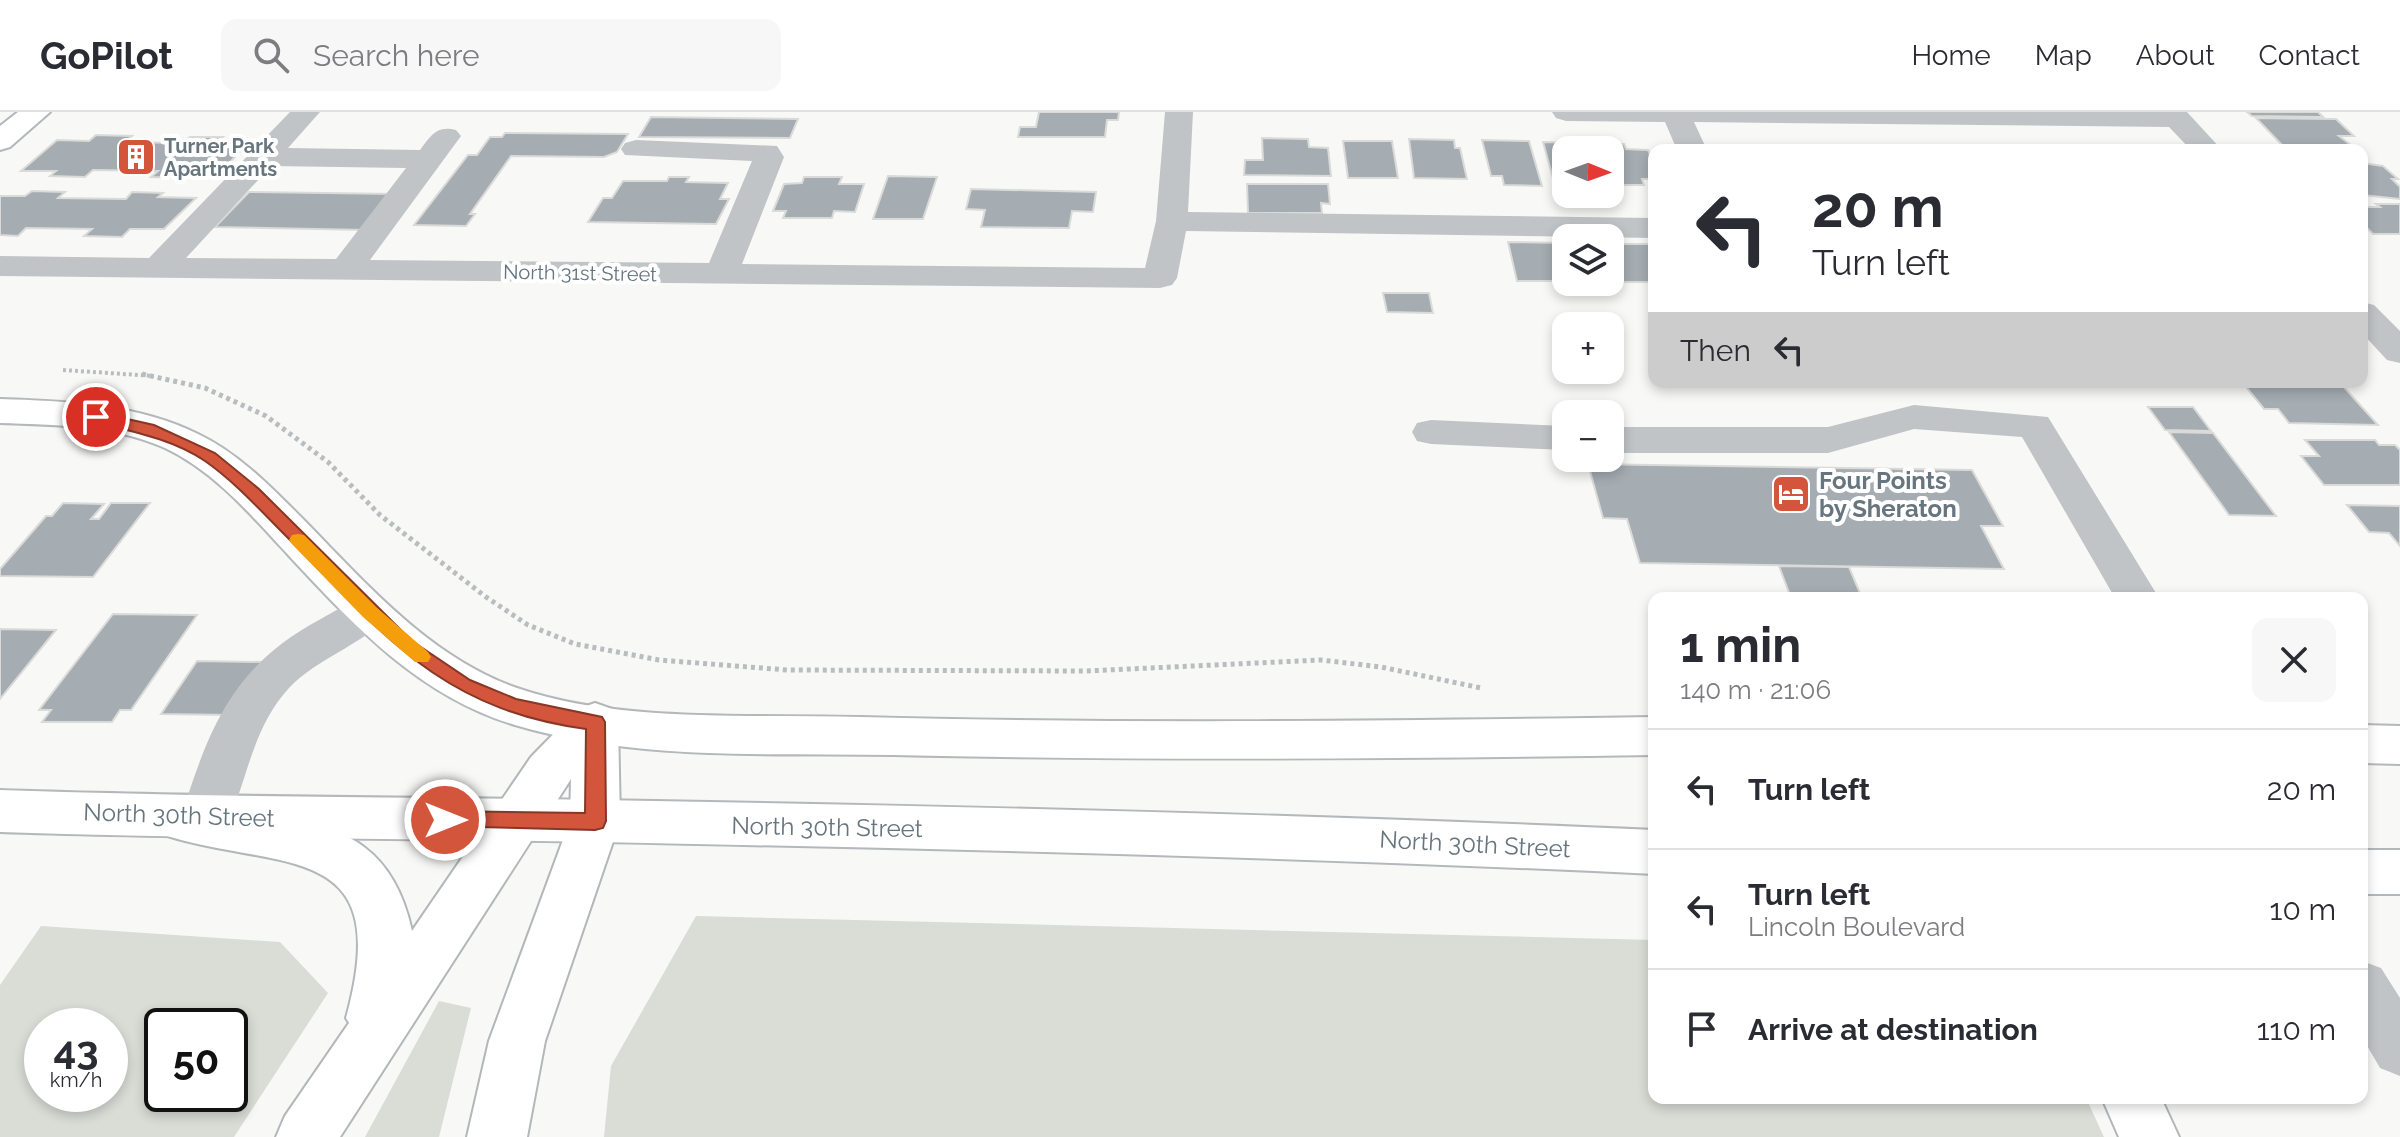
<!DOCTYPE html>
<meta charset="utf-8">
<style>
:root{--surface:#fff;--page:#f7f7f7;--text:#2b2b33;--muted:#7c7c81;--line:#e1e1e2}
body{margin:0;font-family:Raleway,sans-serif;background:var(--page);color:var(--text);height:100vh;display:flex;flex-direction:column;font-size:30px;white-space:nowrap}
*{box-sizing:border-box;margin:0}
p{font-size:26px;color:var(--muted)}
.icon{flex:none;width:44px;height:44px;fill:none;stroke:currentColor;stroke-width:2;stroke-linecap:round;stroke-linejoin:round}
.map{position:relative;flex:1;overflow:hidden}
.details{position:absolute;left:1648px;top:480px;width:720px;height:512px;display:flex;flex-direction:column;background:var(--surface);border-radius:16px;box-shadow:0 4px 12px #0003}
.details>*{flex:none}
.top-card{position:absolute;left:1648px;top:32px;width:720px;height:244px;border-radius:16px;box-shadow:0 4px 12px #0003;background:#fff;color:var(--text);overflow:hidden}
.needle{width:52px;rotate:91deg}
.controls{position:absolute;left:1552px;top:24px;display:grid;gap:16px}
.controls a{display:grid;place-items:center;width:72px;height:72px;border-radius:16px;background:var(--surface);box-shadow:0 4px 12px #0003;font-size:40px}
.speed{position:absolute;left:24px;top:896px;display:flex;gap:16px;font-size:40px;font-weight:700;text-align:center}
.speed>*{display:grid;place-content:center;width:104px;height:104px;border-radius:50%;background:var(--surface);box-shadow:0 4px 12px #0003;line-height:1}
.speed small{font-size:20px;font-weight:400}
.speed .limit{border:4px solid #111;border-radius:12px;background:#fff;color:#111}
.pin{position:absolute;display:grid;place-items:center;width:68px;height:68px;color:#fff;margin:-34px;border:4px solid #fff;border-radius:50%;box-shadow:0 2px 8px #0007}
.me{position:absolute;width:88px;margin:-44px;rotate:90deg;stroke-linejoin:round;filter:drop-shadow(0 0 6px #0008)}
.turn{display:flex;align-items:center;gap:28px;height:168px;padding:0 32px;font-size:36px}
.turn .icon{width:104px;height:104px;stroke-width:2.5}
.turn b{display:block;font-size:56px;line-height:68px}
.then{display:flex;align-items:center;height:76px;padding:0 32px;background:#0003;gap:16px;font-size:30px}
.round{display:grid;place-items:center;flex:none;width:84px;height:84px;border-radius:16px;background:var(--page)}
.head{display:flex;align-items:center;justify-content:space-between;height:136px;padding:0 32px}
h1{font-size:48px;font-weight:700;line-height:60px}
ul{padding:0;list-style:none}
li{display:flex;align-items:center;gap:24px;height:120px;padding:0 32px;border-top:2px solid var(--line)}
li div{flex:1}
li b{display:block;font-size:30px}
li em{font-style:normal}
header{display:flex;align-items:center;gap:48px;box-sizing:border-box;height:112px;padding:0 40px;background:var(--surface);border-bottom:2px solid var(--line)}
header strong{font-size:38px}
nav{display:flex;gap:44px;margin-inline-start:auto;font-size:28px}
.search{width:560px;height:72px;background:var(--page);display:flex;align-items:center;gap:20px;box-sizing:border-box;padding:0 28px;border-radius:16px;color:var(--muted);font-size:30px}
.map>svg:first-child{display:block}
</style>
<header>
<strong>GoPilot</strong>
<div class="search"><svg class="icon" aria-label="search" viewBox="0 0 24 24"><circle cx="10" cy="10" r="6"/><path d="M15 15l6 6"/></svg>Search here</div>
<nav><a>Home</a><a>Map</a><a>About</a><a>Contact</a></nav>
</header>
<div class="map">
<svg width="2400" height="1025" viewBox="0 0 2400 1025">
<rect width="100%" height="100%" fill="#f8f8f6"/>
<path fill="#d9ddd6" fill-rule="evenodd" d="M696,804L1654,828V986H2086L2104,1025H604L611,954Z
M41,814L280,830L328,881L234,1025H0V873ZM42,914H110V982H42ZM162,914H230V982H162Z
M439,889L471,896L439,1025H365Z"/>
<path fill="#a5adb2" stroke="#dadad8" stroke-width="2" d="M1039,0H1119L1118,8H1107L1105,25H1018L1020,15H1036Z
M2247,0H2318L2323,5L2252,4Z
M651,5L798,7L790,26L639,25Z
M2256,6L2336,7L2354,24H2339L2352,34H2283Z
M505,21L628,22L617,40L604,45L511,44L470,102H475L466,114L414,113L468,43H477L490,25H502Z
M96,23L132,24L125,30L183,31L190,25H223L217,31L248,32L221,59L189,58L181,66L151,65L158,59L93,58L85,65L50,64L56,59H21L57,28L89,29Z
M1262,26L1308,27L1309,35L1328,36L1331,64L1244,63L1245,48H1263Z
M1409,27L1454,28L1455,36H1460L1467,67L1414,66Z
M1482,28L1529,29L1542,74L1504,73L1502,64H1491Z
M1343,29H1392L1398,66H1348Z
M1543,30L1589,31L1591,38H1566V66H1553Z
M1599,31L1624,32L1626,37L1648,38L1654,52V67H1642L1644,73H1613L1610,38H1601Z
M2362,51L2383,54L2398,67H2392L2400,75V87L2362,83Z
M888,64L937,65L923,107H873Z
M669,65H689L686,70L728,71L720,87H729L716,112L588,110L603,86H612L623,69H667Z
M804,65H842L839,72H864L855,100L834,99L832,106H783L786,99H773L784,72L802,71Z
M1247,72H1328L1330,92L1321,91L1322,101H1248Z
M971,77L1096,80L1093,100L1072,99L1069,116L981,115L985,98L966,97Z
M32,79L65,80L58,86L126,87L132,80L163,81L158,85L196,86L164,117H130L122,125L84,124L92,117L26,116L18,124L0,123V84H25Z
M249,80L394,82L365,118L215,115Z
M2376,92H2400V122H2373L2362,111V95H2380Z
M1508,130L1566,131V169H1517Z
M1610,132H1654V170H1610Z
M1383,181H1429L1433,201L1387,200Z
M2257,272L2343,274L2378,313L2289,311L2278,297H2264L2246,275H2260Z
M2148,295H2193L2211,319L2165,318Z
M2169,320L2213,321L2276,404L2229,403Z
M2305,328H2375L2379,333H2395L2400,338V373H2324L2301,344H2319Z
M1588,352L1972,358L2003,414H1981L2004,457L1640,451L1627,407L1603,406Z
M63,391L104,392L91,407H99L111,391H150L93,465L0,464V457L46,404H52Z
M2347,393L2400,394V434L2389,421L2369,420Z
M1779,454L1849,455L1862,486H1791Z
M113,502L197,503L131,598H120L112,610H42L51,598H39Z
M0,517L56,518L0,587Z
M197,549L263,550L229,603L161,602Z"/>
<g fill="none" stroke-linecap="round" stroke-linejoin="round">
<defs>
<path id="major" d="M0,287C66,289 138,292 198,322C238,341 270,374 300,404C365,470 430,547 520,577C620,611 755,602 861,605C1125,612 1390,609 1654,605V643C1400,647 1147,649 893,643C768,641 636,649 515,613C415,583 348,507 279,433C246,397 210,357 165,336C114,313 55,313 0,311Z
M2362,613L2400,614V652L2362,651Z
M0,678C200,685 399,685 599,688C951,694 1302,702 1654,718V762C1302,745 951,737 599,730C399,726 200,727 0,720Z
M2362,738H2400V782H2362Z"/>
<path id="highway" d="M18,0H50L10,35L0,38V14Z
M595,591L612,597L618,610L620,709L545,929L527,1025H467L489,929L570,709L571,667L340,1025H276L285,1004L349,911L346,906C397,721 276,762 155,720L148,705L155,690C161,688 168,685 173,684C182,683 194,688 204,690C248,697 329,707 364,735C391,755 405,787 412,819L531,645L578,597Z
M2102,986H2161L2179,1025H2119Z"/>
</defs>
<use href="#major" stroke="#b4b8bb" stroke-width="4"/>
<use href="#highway" stroke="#b3b7ba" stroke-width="4"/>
<path stroke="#babdbf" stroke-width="4" stroke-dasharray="3 3" stroke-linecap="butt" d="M63,258L154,264"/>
<path stroke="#babdbf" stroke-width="5" stroke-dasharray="4 4" stroke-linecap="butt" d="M142,262L205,276L266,304L328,350L380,403L486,485L528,513L575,532L659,548L787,558L1086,559L1321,548L1381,555L1481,576"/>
<path fill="#c0c4c7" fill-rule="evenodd" d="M290,0H320L288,36L420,38C431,23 437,13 456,18L461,24L370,148L709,151L752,49L625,43L621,37L625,31L636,28L777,34L784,45L742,152L1145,156L1156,109L1165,0H1193L1188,100L1654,106V126L1186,119L1177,166L1172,173L1160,176L0,164V144L149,146ZM271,54L406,56L336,147L186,146Z
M1552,0H2187L2222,38H2191L2169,15L1694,10L1707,38H1677L1665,10L1566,9L1556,6Z
M2362,190L2374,193L2400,219V251L2387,248L2362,221Z
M1914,293L2048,305L2159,486H2115L2022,325L1914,317L1828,341H1610V315H1828Z
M1431,308L1566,314V338L1431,332L1417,329L1412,320L1417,311Z
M369,484L384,489L391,500C376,526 315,547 289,576C251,617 247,672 224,720L206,726L188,720L181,705C209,616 233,554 319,508C335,499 351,489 369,484Z
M2362,849L2381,856L2400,886V964L2380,956L2362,925Z"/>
<use href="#major" fill="#fff" fill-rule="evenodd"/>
<use href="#highway" fill="#fff" fill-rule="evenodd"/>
</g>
<path fill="#d2553c" stroke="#883727" stroke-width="2" d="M96,300L154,313L215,341L259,377L412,529L470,568L516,587L602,605L605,610L606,709L603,716L595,718L437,714L434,708L437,702L445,699L585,701L586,617C440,597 383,522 286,424C260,398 235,370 205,349C171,326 129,319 90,309V302Z"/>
<path fill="#f59e0b" d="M298,422L304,423L376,495L428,540L431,545L428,550H415L363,505L292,432L289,428L292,423Z"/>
<defs>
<symbol id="building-square" viewBox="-11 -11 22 22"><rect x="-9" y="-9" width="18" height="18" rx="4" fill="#d2553c" stroke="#fff"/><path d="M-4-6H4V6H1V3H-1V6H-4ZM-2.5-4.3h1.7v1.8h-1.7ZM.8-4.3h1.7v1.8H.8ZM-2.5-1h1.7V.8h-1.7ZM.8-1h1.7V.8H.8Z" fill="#fff"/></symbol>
<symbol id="hotel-square" viewBox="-11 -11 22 22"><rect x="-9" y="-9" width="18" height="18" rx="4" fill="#d2553c" stroke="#fff"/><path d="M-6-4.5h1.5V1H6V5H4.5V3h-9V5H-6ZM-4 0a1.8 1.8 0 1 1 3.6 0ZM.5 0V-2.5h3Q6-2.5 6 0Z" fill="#fff"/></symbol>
</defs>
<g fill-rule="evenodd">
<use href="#building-square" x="114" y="23" width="44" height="44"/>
<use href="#hotel-square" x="1769" y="360" width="44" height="44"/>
</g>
<g text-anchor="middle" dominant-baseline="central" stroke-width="8" stroke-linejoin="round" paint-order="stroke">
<g font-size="20" font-weight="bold" fill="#66757e" stroke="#fff" text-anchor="start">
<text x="164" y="34">Turner Park<tspan x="164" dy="23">Apartments</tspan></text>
</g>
<g font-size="20" fill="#66757e" stroke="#fff">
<text transform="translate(580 161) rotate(1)">North 31st Street</text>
</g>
<g font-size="24" font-weight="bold" fill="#66757e" stroke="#fff" text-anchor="start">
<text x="1819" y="368">Four Points<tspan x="1819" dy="28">by Sheraton</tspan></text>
</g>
<g font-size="24" fill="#66757e" stroke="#fff">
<text transform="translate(179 703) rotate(2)">North 30th Street</text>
<text transform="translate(827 715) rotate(1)">North 30th Street</text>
<text transform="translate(1475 732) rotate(3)">North 30th Street</text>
</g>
</g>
</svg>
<div class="controls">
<a><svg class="needle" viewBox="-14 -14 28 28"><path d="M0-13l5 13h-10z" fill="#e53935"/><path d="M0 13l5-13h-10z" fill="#7c7c81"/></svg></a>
<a><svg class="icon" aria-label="layers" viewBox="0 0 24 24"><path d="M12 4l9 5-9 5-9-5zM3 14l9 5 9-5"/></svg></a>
<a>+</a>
<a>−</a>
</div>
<div class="speed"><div>43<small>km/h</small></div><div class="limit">50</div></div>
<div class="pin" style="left:96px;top:305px;background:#d93025"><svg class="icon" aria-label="arrive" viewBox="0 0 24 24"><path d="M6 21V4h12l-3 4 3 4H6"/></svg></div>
<svg class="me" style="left:445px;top:708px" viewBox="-20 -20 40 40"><circle r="17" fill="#d2553c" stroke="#fff" stroke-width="3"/><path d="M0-11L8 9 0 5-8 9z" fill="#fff"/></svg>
<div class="top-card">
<div class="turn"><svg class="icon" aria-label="left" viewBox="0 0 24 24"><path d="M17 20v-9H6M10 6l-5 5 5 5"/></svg><div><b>20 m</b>Turn left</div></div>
<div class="then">Then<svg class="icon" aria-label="left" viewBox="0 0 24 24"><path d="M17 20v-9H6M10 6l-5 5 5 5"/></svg></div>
</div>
<section class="details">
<div class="head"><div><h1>1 min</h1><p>140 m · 21:06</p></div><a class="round"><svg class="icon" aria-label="close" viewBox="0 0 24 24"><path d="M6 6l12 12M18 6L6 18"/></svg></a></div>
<ul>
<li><svg class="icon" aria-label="left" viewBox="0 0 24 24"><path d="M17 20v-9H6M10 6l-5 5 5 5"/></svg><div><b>Turn left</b></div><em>20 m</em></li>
<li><svg class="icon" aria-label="left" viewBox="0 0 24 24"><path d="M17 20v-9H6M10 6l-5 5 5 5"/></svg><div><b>Turn left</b><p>Lincoln Boulevard</p></div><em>10 m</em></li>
<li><svg class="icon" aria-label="arrive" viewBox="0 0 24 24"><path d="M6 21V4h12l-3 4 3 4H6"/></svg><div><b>Arrive at destination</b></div><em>110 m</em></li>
</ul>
</section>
</div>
